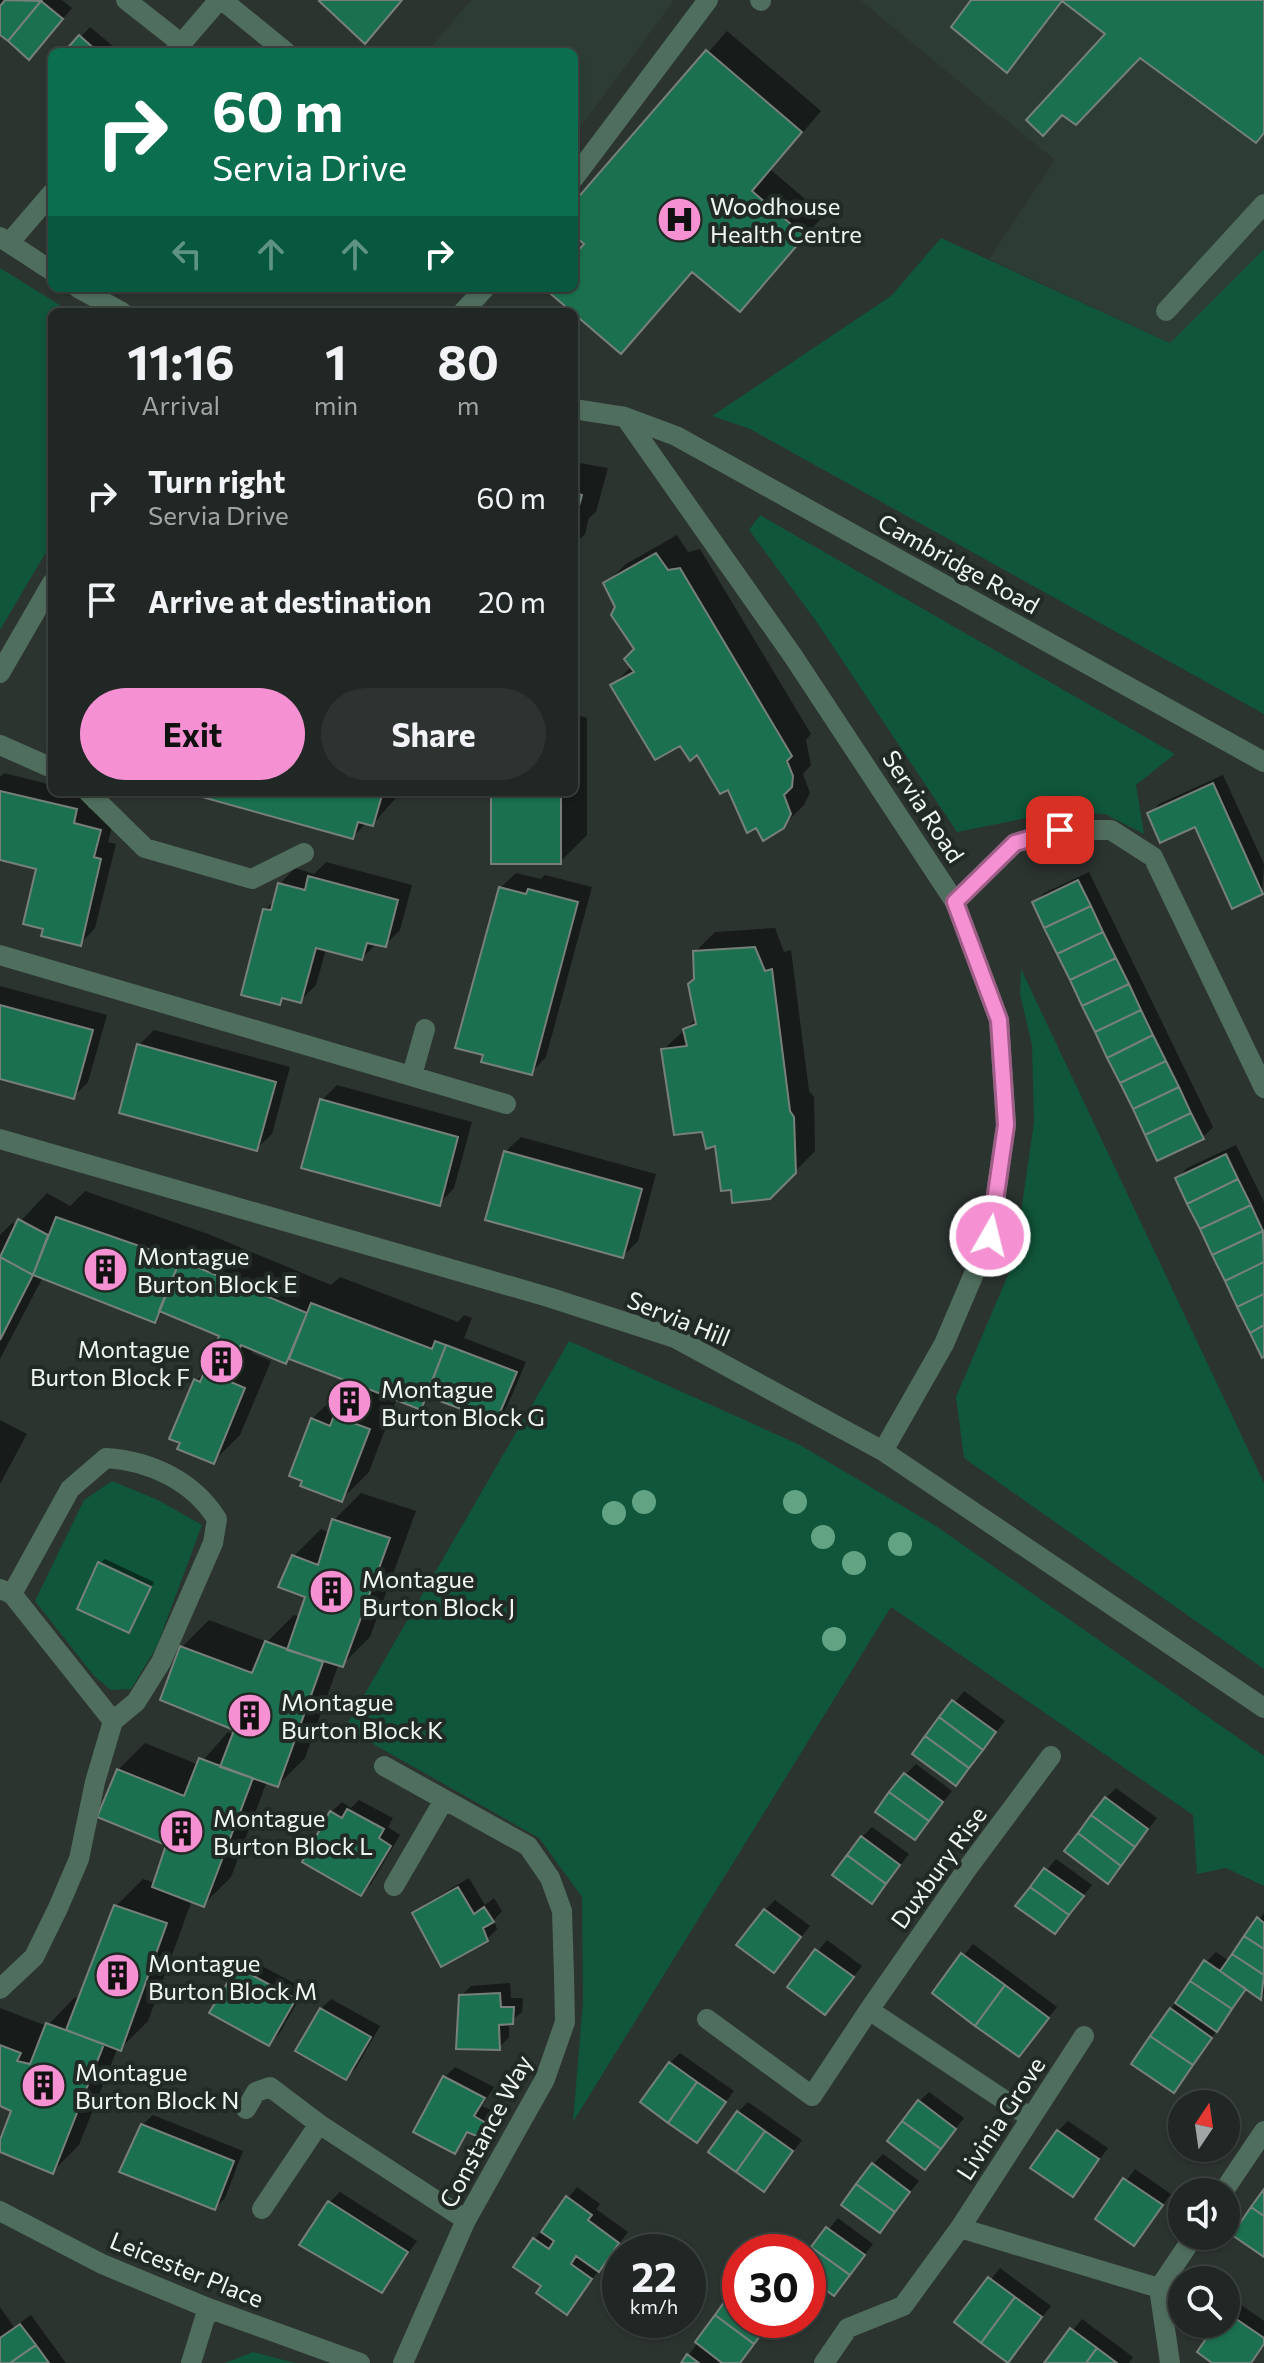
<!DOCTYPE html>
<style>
:root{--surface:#212724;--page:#2d3331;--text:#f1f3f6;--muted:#a2a5a6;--line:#3e4441;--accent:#f591d2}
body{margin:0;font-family:Commissioner,sans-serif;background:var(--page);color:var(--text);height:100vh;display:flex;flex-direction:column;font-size:30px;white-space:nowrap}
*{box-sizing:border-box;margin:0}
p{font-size:26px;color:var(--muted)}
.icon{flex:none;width:44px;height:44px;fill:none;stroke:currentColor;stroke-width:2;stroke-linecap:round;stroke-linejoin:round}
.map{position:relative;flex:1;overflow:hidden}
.sheet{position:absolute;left:48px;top:308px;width:530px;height:488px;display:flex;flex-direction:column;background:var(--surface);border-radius:12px;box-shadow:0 2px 6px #0004,0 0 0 2px var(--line)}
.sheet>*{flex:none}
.guide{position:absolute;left:48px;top:48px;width:530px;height:244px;border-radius:12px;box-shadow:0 2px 6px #0004,0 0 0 2px var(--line);background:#0b6e4f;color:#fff;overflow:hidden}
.needle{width:52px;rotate:13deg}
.tools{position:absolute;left:1168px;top:2090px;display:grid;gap:16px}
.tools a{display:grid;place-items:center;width:72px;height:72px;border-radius:50%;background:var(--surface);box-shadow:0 2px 6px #0004,0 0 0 2px var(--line);font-size:40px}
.speed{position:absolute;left:602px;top:2234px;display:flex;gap:16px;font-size:40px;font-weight:700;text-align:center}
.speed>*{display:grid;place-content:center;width:104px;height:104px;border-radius:50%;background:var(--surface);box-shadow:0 2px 6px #0004,0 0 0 2px var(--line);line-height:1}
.speed small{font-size:20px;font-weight:400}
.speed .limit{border:12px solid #d22;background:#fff;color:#111}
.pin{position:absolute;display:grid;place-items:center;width:68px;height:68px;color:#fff;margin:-34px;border-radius:16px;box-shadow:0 4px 12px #0006}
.me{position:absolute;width:88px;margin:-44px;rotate:8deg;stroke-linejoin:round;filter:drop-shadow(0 0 6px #0008)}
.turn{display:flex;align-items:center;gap:28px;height:168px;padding:0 32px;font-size:36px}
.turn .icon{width:104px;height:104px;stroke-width:2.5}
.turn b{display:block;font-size:56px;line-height:68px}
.lanes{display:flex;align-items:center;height:76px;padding:0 32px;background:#0003;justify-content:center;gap:40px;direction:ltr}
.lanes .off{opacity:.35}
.eta{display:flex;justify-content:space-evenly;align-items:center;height:136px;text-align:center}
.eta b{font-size:48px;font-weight:700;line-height:56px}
.primary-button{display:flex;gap:16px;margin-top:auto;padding:16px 32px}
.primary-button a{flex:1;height:92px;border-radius:48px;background:var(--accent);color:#111;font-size:32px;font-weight:700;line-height:92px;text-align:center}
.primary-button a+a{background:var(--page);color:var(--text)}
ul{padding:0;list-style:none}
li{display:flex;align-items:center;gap:24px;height:104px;padding:0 32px}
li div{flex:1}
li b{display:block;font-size:30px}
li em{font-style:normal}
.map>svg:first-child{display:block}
</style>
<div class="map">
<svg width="1264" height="2363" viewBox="0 0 1264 2363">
<rect width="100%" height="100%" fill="#2c3430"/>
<path fill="#2d3c34" d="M471,0H674L574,136V52H427Z
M860,0H1264V249L1170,343L989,259L1055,160Z"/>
<path fill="#10563a" d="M941,238L1170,343L1264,249V714L750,429L712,416L891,296Z
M0,268L71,312H52V542L0,630Z
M760,515L1175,754L1136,785L1144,834L1105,814L1056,812L957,832L816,621L749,530Z
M1021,969L1264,1483V1669L964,1458L956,1397L1014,1261L1034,1122L1032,1045L1020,994Z
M569,1341L800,1445L936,1526L1264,1756V1886L1226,1868L1197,1874L1193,1815L891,1607L573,2122L583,2001L582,1897L539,1838L345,1728Z
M112,1481L158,1500L202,1525L157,1646L131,1689L111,1690L94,1676L35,1601L84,1500Z
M253,2352L295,2363H225Z"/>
<path fill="#0007" fill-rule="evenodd" d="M0,0H62L72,8L39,47L0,32Z
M973,0H1064L1006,70Z
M90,27L120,52H67Z
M727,31L821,111L771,170L824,215L740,309L694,270L621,351L548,289L574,288V258L586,244L574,233V205Z
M574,462L608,468L596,512L589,518L585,534L574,545Z
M677,535L688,552L700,549L811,734L806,740L811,765L803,774L810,793L804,805L783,826L757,825L698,752L681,744L613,685L632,666L636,649L606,583L626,564Z
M574,714L587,718V835L560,862L493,795L482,792H574Z
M4,773L52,785V792L91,794L88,808L115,815L108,842L116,844L95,928L80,944L39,868L0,858V777Z
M1223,775L1264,864L1262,892L1196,825L1149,814L1159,804Z
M191,792H401L373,824L367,822L353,837Z
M326,862L412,885L400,930L385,945L377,943L362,958L326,949L316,985L301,1000L286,996L279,1003L265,910L276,899L280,884L295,868L314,874Z
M1089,872L1213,1127L1203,1137L1034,903L1044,893Z
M516,873L541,879L545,875L592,887L546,1057L531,1073L500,888Z
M775,928L784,952L791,950L809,1091L814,1097L815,1151L769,1198L732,1188L717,1143L704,1130L663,1050L697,1018L695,952L715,932Z
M0,986L107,1015L88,1082L73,1097L0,1077Z
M154,1030L290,1067L272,1134L256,1149L139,1045Z
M337,1085L472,1122L454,1188L439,1204L322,1100Z
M521,1137L656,1174L638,1241L623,1256L505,1152Z
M1236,1145L1264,1202V1357L1177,1179L1187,1168Z
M85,1191L208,1234L331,1285L340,1277L458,1322L464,1315L472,1318L464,1338L526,1362L506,1409L495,1419L432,1396L421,1407L397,1398L369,1472L342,1499L312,1419L339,1392L344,1394L349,1380L254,1348L252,1353L271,1361L240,1435L213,1462L196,1381L208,1368L222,1335L164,1311L154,1320L43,1277L0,1359V1235L12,1223L17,1225L47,1193L70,1206ZM380,1392L397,1398L395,1401L379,1396Z
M0,1420L27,1434L0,1484Z
M361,1493L416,1511L370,1637L343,1664L339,1663L305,1758L278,1785L267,1781L231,1877L204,1904L192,1900L148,2021L121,2048L118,2047L79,2145L52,2172L0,2150L13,2110L0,2104V2008L47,2026L75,1997L80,1999L116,1906L143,1879L155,1883L169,1844L118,1770L145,1743L199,1765L228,1732L234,1735L236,1729L182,1647L209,1620L267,1642L294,1615L300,1617L307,1595L294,1556L321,1529L330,1533L334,1520Z
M105,1559L154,1582L129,1630L100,1563Z
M964,1691L1005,1721L955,1784L915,1753Z
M916,1764L952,1791L915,1838L906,1774Z
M1116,1788L1157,1818L1108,1881L1106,1798Z
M359,1800L393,1818L388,1827L400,1835L371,1884L361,1894L331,1812L342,1802L351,1808Z
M872,1827L909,1854L872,1901L862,1837Z
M1056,1859L1092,1885L1055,1932L1018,1905Z
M469,1878L485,1905L494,1898L502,1911L494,1920L497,1929L487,1939L415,1914L425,1904Z
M775,1900L810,1926L774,1971L765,1910Z
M1264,1913V1994L1261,1997L1248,1988L1173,2090L1171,2009L1206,1962L1216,1952L1229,1961Z
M827,1940L862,1966L825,2013L789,1986Z
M973,1944L1057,2007L1019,2055L934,1993Z
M249,1959L305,1989L279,2034L269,2044L239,1969Z
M510,1983L511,1998H523L522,2012L509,2023V2037L499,2048L461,1996L471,1986Z
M331,1999L380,2026L356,2068L346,2078L321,2009Z
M680,2053L734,2091L696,2140L670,2063Z
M455,2067L494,2087L482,2106L495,2112L478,2135L470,2131L454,2152L445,2077Z
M929,2092L964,2118L925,2167L919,2102Z
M748,2102L802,2140L764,2190L738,2112Z
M153,2115L243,2151L225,2198L215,2208L142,2125Z
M1068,2121L1108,2148L1073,2195L1058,2131Z
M883,2154L919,2181L880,2230L873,2164Z
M1135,2169L1171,2194L1134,2244L1098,2219Z
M577,2187L600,2204L596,2209L628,2232L567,2312L534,2240Z
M340,2192L417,2241L382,2290L330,2202Z
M838,2218L873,2244L834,2294L808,2274V2255Z
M1000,2268L1051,2306L1008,2360L957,2322Z
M740,2285V2320H772L739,2363H683Z
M1237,2302L1264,2321V2346L1252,2363H1216L1219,2324H1226V2313Z
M0,2307L14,2327L31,2315L66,2363H0Z
M1082,2319L1133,2357L1129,2363H1046Z"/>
<path fill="#1b714f" stroke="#77807b" stroke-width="2" d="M5,0L41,1L8,41L0,35V6Z
M402,0L365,44L319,1L320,0Z
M971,0H1264V133L1256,143L1140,58L1076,125L1062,115L1043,136L1026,120L1105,34L1062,1L1007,73L951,27Z
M41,1L63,19L29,60L8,41Z
M79,35L98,52H64Z
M706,50L802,132L752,191L805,236L740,312L692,272L621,354L545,289L574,288V255L584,244L574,235V202Z
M574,492L582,495L574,524Z
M656,553L668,570L680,568L792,756L787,761L793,776L792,787L784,795L791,814L784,828L763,841L756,828L747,833L728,790L720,794L697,755L690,761L680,746L655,760L610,685L634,672L624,659L634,649L611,615L615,607L603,583Z
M1213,783L1263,894L1232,909L1195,827L1160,843L1147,813Z
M0,791L77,809L74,823L101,830L94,857L101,859L81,946L41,936L43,929L23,924L36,869L0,860Z
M184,792H383L373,826L358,822L353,839Z
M475,792H561V864H491V797Z
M308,876L398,900L386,947L367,943L362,960L316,948L301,1003L282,998L280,1005L241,995L263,909L271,910L278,883L305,890Z
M1078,880L1091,906L1044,928L1032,902Z
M499,887L526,894L528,889L578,902L532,1075L481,1062L483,1055L455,1048Z
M1091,906L1103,932L1057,954L1044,928Z
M1103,932L1116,958L1070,980L1057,954Z
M755,947L765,971L772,969L790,1111L794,1117L796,1173L770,1199L732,1203L731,1190L721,1191L715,1146L706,1149L702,1132L674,1135L661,1049L687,1046L683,1029L696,1024L688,984L694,979L693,951Z
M1116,958L1129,984L1082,1006L1070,980Z
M1129,984L1141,1010L1095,1032L1082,1006Z
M0,1005L93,1030L74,1099L0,1079Z
M1141,1010L1153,1035L1107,1058L1095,1032Z
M1153,1035L1166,1061L1120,1083L1107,1058Z
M137,1044L276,1082L257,1151L119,1113Z
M1166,1061L1179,1087L1133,1109L1120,1083Z
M1179,1087L1191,1113L1145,1135L1133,1109Z
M320,1099L458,1137L440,1206L301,1168Z
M1191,1113L1204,1139L1157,1161L1145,1135Z
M504,1151L642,1189L623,1258L485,1220Z
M1226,1154L1238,1179L1187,1204L1175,1178Z
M1238,1179L1251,1205L1200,1229L1187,1204Z
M1251,1205L1263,1231L1212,1255L1200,1229Z
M56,1217L180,1260L155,1323L33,1275Z
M18,1219L48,1235L33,1275L0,1257Z
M1263,1231L1264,1262L1225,1281L1212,1255Z
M0,1257L33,1275L0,1340Z
M180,1260L307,1313L286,1364L241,1345L226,1380L245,1388L214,1464L177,1449L180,1443L169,1439L194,1379L200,1382L219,1336L159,1311Z
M1264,1262V1294L1237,1307L1225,1281Z
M1264,1294V1325L1250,1333L1237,1307Z
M311,1303L432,1349L435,1341L446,1345L421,1410L366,1388L353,1423L370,1429L342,1502L300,1486L302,1481L289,1476L311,1418L330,1426L347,1381L289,1359Z
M1264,1325V1357L1262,1358L1250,1333Z
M446,1345L517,1372L496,1422L426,1396Z
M332,1519L390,1538L343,1667L287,1650L305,1597L278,1587L292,1555L318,1565Z
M98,1562L151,1587L129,1633L77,1609Z
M265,1641L323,1662L278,1787L220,1767L234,1730L160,1700L180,1646L252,1673Z
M952,1700L996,1732L983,1750L939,1717Z
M939,1717L983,1750L969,1768L925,1736Z
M925,1736L969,1768L956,1786L912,1754Z
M199,1758L253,1778L204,1907L152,1887L166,1845L97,1817L117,1769L184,1796Z
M904,1773L943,1802L929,1821L889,1792Z
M889,1792L929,1821L915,1840L875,1812Z
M1105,1797L1148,1829L1135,1847L1091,1815Z
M347,1809L384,1829L379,1838L391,1846L361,1896L302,1862L330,1811L342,1818Z
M1091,1815L1135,1847L1121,1866L1078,1833Z
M1078,1833L1121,1866L1108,1884L1064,1851Z
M861,1836L900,1865L886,1884L847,1855Z
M847,1855L886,1884L872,1904L832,1875Z
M1044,1868L1084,1896L1069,1915L1030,1887Z
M458,1887L474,1914L484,1907L494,1922L483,1928L488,1941L441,1967L412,1913Z
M1030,1887L1069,1915L1055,1934L1015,1906Z
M114,1905L167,1923L121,2051L66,2030Z
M764,1909L801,1937L774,1973L736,1945Z
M1257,1917L1264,1923V1949L1244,1936Z
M1244,1936L1264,1949V1975L1232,1954Z
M815,1949L854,1977L825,2015L787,1987Z
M961,1953L1005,1985L975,2026L932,1993Z
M1232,1954L1264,1975L1261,2000L1220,1971Z
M1204,1960L1246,1989L1232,2009L1190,1981Z
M237,1967L296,1999L269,2046L209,2013Z
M1190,1981L1232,2009L1217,2032L1175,2003Z
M1005,1985L1049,2018L1019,2057L975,2026Z
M500,1993L501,2007H514L513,2024L499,2025L500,2050L456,2049L459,1995Z
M320,2008L371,2037L346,2080L295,2051Z
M1170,2008L1212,2038L1193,2065L1150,2036Z
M46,2023L104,2044L53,2174L0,2152V2140L11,2111L0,2106V2045L21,2053L17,2061L30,2064Z
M1150,2036L1193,2065L1174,2093L1131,2064Z
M669,2062L697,2082L668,2123L640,2102Z
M443,2076L485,2098L474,2116L486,2123L479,2137L467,2132L455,2154L413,2132Z
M697,2082L726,2102L697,2143L668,2123Z
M918,2100L956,2129L941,2149L902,2121Z
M737,2111L765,2131L736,2172L708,2152Z
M902,2121L941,2149L925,2170L887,2141Z
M141,2124L234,2161L215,2210L119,2172Z
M1057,2130L1099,2159L1073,2197L1030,2168Z
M765,2131L793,2151L764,2192L736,2172Z
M872,2163L910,2192L895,2212L856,2184Z
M1123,2178L1163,2205L1134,2246L1095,2219Z
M856,2184L895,2212L880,2233L841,2205Z
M1264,2189V2216L1251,2207Z
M566,2196L592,2215L588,2220L619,2243L599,2272L576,2256L571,2264L592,2279L567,2315L536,2293L541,2286L513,2267L533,2238L549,2249L554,2241L541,2232Z
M328,2201L408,2252L382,2293L299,2245Z
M1251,2207L1264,2216V2257L1232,2235Z
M826,2227L865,2255L850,2275L811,2247Z
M811,2247L850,2275L834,2296L808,2277V2252Z
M988,2277L1015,2297L981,2343L954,2322Z
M735,2287L740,2291V2320H772L754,2344L715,2315Z
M1015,2297L1042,2317L1008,2363L981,2343Z
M1226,2312L1264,2338V2344L1251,2363H1212L1197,2352L1216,2324H1226Z
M715,2315L754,2344L740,2363H722L695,2342Z
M20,2324L36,2345L10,2363H0V2338Z
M1070,2328L1097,2348L1086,2363H1044Z
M36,2345L49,2363H10Z
M1097,2348L1117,2363H1086Z
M687,2354L699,2363H681Z"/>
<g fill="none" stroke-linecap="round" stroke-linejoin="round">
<path stroke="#506e5e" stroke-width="20" d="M126,0L182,44
M222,0L286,52
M760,0L761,1
M175,51L219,0
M574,178L708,0
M0,237L52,271
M9,243L52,193
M78,288L122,312
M1166,311L1264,204
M463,312L485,288
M574,409L625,417L676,436L1264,762
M625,417L793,656L955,902L999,1020L1006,1125L990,1236L944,1344L883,1451
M0,673L52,583
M0,745L52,768
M88,792L145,848L252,879L304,853
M955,902L1015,843L1060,830H1111L1153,857L1264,1088
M0,955L506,1104
M412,1075L425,1029
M0,1139L548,1297L675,1338L883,1451L1264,1708
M0,1589L12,1594L113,1721
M384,1766L528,1846L550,1878L562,1911L564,1975L565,2022L545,2079L466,2220L403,2363
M394,1886L444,1800
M0,1989L34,1957L58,1908L79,1859L95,1782L113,1721L136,1702L161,1662L213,1543L217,1519C193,1481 151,1461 106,1458L70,1489L12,1594
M707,2019L812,2096L869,2010
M246,2109L256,2092L270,2087L319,2124L466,2220
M1031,2118L869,2010L967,1869L1051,1756
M1223,2192L1264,2131
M262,2209L319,2124
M0,2211L102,2264L208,2308L360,2363
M960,2228L1084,2036
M191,2363L208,2308
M824,2363L848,2328L903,2306L960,2228L1159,2288
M1170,2363L1159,2288L1194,2236"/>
</g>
<g fill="#62a384">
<circle cx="644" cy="1502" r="12"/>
<circle cx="795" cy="1502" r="12"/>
<circle cx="614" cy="1513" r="12"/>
<circle cx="823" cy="1537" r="12"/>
<circle cx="900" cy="1544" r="12"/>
<circle cx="854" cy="1563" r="12"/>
<circle cx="834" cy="1639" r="12"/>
</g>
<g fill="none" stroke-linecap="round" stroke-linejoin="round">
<defs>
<path id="route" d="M990,1236L1006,1125L999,1020L955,902L1015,843L1060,830"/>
</defs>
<use href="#route" stroke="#9f5e88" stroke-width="20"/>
<use href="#route" stroke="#f591d2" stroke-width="14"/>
</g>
<defs>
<symbol id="hospital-disc" viewBox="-11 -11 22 22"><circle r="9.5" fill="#f591d2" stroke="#222a26"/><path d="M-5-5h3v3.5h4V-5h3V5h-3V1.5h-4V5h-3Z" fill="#111"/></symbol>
<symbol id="building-disc" viewBox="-11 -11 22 22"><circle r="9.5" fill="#f591d2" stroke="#222a26"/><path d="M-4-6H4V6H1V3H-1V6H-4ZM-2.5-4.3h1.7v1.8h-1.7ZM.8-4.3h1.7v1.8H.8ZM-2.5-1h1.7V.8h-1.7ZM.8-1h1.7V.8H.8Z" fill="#111"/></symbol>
</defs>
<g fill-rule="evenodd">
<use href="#hospital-disc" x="654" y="194" width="51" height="51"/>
<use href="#building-disc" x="80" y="1244" width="51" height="51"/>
<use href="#building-disc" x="196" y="1336" width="51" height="51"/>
<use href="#building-disc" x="324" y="1376" width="51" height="51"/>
<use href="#building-disc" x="306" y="1566" width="51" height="51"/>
<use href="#building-disc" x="224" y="1690" width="51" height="51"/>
<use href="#building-disc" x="156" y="1806" width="51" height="51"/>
<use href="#building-disc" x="92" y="1950" width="51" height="51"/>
<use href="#building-disc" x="18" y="2060" width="51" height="51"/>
</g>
<g text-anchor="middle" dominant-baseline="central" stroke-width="8" stroke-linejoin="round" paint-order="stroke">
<g font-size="24" fill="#f1f6f3" stroke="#222a26" text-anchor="start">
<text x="710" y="205">Woodhouse<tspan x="710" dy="28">Health Centre</tspan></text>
<text x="137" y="1255">Montague<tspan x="137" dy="28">Burton Block E</tspan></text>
<text x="190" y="1348" text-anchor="end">Montague<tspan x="190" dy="28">Burton Block F</tspan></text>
<text x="381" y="1388">Montague<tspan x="381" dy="28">Burton Block G</tspan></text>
<text x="362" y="1578">Montague<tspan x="362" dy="28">Burton Block J</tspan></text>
<text x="281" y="1701">Montague<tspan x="281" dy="28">Burton Block K</tspan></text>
<text x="213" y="1817">Montague<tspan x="213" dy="28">Burton Block L</tspan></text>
<text x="148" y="1962">Montague<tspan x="148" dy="28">Burton Block M</tspan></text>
<text x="75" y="2071">Montague<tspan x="75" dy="28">Burton Block N</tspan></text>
</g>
<g font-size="24" fill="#f1f6f3" stroke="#222a26">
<text transform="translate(959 563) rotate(29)">Cambridge Road</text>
<text transform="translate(924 806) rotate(57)">Servia Road</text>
<text transform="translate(679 1318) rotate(22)">Servia Hill</text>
<text transform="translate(938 1867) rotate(-54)">Duxbury Rise</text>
<text transform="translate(1000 2118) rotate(-57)">Livinia Grove</text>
<text transform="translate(485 2131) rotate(-62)">Constance Way</text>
<text transform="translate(187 2269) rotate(22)">Leicester Place</text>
</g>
</g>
</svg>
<div class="tools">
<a><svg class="needle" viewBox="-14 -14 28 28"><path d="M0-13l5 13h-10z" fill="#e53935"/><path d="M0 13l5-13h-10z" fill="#a2a5a6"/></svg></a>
<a><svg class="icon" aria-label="sound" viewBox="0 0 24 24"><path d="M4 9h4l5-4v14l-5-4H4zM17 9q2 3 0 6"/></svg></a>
<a><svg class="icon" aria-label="search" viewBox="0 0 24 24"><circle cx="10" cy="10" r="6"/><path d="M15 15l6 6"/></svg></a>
</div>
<div class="speed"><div>22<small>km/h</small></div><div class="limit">30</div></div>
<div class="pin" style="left:1060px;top:830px;background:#d93025"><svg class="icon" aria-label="arrive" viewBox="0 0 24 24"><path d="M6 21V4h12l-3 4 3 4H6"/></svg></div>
<svg class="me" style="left:990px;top:1236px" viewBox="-20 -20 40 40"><circle r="17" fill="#f591d2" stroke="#fff" stroke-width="3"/><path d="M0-11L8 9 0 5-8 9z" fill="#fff"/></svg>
<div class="guide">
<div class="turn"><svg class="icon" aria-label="right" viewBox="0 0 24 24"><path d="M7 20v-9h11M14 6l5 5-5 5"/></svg><div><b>60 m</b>Servia Drive</div></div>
<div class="lanes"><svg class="icon off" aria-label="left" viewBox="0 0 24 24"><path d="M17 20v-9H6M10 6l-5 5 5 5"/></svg><svg class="icon off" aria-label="ahead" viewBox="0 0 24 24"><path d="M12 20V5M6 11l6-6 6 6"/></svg><svg class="icon off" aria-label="ahead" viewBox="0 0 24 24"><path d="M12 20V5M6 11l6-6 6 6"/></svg><svg class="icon" aria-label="right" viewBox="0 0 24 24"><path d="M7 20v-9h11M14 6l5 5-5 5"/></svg></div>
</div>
<section class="sheet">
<div class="eta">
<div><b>11:16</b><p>Arrival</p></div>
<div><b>1</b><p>min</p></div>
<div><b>80</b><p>m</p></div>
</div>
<ul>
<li><svg class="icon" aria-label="right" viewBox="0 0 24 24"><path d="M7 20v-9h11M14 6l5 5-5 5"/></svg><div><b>Turn right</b><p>Servia Drive</p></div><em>60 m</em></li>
<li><svg class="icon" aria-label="arrive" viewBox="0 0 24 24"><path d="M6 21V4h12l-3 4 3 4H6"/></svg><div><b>Arrive at destination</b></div><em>20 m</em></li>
</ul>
<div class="primary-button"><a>Exit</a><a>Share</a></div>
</section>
</div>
